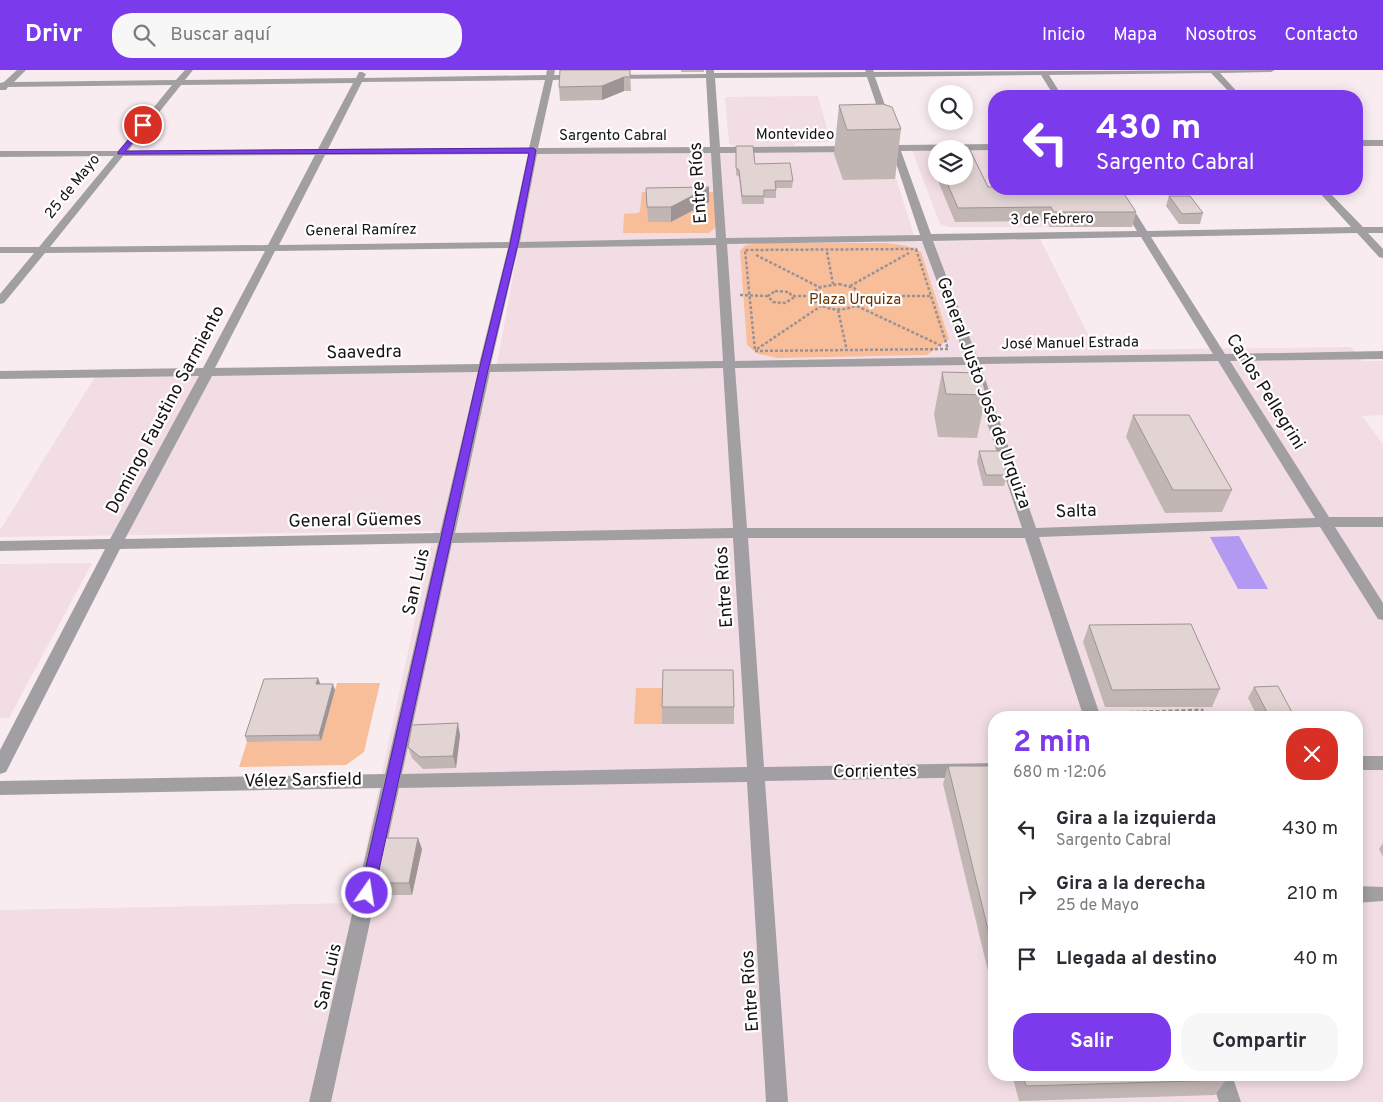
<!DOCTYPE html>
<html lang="es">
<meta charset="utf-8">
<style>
:root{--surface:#fff;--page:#f7f7f7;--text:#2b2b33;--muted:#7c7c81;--accent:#7c3aed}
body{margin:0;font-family:Overpass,sans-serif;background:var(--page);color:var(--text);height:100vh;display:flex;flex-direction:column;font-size:19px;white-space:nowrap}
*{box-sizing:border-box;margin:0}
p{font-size:16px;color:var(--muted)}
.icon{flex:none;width:28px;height:28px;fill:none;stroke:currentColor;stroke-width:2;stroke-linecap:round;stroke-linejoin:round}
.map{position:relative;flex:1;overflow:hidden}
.panel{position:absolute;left:988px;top:641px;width:375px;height:370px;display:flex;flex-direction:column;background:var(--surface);border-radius:20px;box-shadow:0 2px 12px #0003}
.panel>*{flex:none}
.hud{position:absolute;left:988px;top:20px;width:375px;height:105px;border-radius:20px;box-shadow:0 2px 12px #0003;background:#7c3aed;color:#fff;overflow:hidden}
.controls{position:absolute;left:928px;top:15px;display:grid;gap:10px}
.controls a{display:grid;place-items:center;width:45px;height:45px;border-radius:50%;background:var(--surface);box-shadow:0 2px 12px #0003;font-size:25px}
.pin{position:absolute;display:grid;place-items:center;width:42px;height:42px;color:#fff;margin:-21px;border:2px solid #fff;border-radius:50%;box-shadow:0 1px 5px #0007}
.me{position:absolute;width:55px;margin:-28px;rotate:13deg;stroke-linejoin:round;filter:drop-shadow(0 0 4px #0008)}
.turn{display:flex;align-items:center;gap:18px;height:105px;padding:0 25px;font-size:22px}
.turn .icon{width:65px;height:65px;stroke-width:2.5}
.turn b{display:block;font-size:35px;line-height:42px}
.round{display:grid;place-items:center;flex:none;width:52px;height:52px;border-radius:20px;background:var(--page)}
.summary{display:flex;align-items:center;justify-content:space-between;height:85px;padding:0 25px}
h1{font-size:30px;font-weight:700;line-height:38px;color:var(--accent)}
.cta{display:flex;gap:10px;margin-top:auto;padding:10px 25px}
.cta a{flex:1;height:58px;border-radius:20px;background:var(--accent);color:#fff;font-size:20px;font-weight:700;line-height:58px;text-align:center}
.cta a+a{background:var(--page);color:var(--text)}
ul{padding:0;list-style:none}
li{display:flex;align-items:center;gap:15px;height:65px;padding:0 25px}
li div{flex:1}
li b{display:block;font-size:19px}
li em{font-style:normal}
header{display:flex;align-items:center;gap:30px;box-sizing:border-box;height:70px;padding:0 25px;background:var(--accent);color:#fff}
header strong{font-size:24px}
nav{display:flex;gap:28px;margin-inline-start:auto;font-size:18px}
.search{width:350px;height:45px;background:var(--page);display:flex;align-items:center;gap:12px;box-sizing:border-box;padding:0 18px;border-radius:20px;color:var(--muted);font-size:19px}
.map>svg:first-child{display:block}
</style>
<header>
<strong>Drivr</strong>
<div class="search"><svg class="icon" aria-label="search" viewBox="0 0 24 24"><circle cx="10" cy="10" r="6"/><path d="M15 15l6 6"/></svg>Buscar aquí</div>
<nav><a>Inicio</a><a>Mapa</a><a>Nosotros</a><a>Contacto</a></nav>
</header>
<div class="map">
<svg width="1383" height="1032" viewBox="0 0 1383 1032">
<rect width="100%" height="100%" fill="#f9ecf1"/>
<path fill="#f2dde4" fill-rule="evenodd" d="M818,26L831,72L795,73V76H735L729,74L725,27Z
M964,79H994V119L1131,155L1127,157H948L940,154L912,80H936V106H964Z
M810,81L888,82L916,172L1040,169L1096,280L1351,277L1362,291H1383V345L1362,346L1383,374V1032H0V840L354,833L434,461L0,467V460L100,299L497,294L535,84ZM994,648H1356V1005H994Z
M92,493L9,648H0V494Z"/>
<path fill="#f8be9a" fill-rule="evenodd" d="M642,122H715L716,157L709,163H623L624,144L638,143L640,141ZM689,133L690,142L672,152H648Z
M760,173H888L907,176L921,182L949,269L927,285L778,288L758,284L747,275L740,180L746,175Z
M337,613H380L364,682L346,695L239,697L247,672L321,671Z
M636,618H663L662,654H634Z"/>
<path fill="#b499f2" d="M1239,466L1268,519H1238L1210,467Z"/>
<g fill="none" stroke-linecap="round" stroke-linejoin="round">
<path stroke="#9a9194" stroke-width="2.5" stroke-dasharray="3 2" stroke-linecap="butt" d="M916,179L948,279L755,281L745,180Z
M827,182L833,214
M756,185L819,217
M839,214L854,218L862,226L860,233C844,243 827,241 813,230L812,223L821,217Z
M850,216L909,183
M775,221L789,222L793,228L785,233L773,232L768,226Z
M740,225L768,226
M793,226H812
M862,226H932
M857,236L942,276
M838,240L847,281
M757,279L821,236"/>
<path stroke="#9a9194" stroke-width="3" stroke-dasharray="4 2.5" stroke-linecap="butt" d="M1110,643L1202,640L1205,648"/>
<path fill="#a29fa2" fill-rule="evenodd" d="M17,0H26L14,12L176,10L185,0H193L185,10L356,8L359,2H362L366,4L364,8L546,5L547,0H555L554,5H581V9H578L553,10L538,78L710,77L706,8L608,9V5H611L706,4V0H714V3L866,2L865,0H873L874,2L1275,0L1271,2L1220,3L1241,26H1233L1211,3L1049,5L1062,26H1054L1041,5L875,7L899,75L994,74V80L901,81L931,164L1137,161L1111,119H1121L1147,161L1351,157L1316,119H1326L1363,157H1383V163H1368L1383,179V188L1379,187L1357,163L1151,167L1225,284L1383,281V289L1230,291L1329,447H1383V457H1335L1383,533V550L1378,549L1320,457L1039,467L1101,648H1084L1025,468H748L764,697L994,693V707L765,711L788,1032H766L747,712L399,718L331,1032H309L381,718L0,725V711L385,704L438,473L120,479L6,702L0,704V680L105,479L0,481V471L110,469L199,306L0,309V301L203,298L265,181L45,183L4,233L0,234V224L34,183H0V177H39L114,86L0,87V81H118L172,15L8,17L6,20H0V13L4,12ZM867,7L890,75H879L874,78L879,81H892L920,165L726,168L720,83L853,82L858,79L853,76L720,77L715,8ZM545,10L529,78L328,79L362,12ZM353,13L318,79L128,81L181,15ZM711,83L716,168L520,172L537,84ZM528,84L509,172L279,175L325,85ZM315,85L268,175L50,177L123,86ZM1141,167L1213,284L977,287L933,171ZM922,171L965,287L735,291L727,174ZM716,175L723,291L491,294L518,178ZM508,178L479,294L215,298L275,181ZM1218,291L1315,448L1036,458L980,294ZM968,295L1022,458H747L735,298ZM723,298L733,458L455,463L490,302ZM478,302L440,463L125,469L212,306ZM733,468L747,697L402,704L452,473Z
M1356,70H1383V76H1356Z
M1356,686H1383V700H1356Z
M1356,816L1383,817V831L1356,833Z
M1210,1005H1232L1241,1032H1219Z"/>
</g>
<path fill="#c2b6b5" d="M630,0L631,21H624L602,30L560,31L559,17Z
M681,0H704V2H681Z
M839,35L901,59L895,109L843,110L834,84Z
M968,76L988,117H994V119H1121L1136,142L1132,157H1050L1047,151L955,152L936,106H964V79H936V106L930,91L932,77Z
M736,84L755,94L793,111L792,118H776V128H764V134H742L739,107L736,105Z
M709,117V132L671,152H648L646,118Z
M1169,126L1203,143L1200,154H1179L1166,136Z
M942,302L986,325L977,368L938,367L934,344Z
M1133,345L1232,420L1222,442L1165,443L1126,367Z
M979,381L1007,405L1004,416H983L977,392Z
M1089,555L1220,619L1212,637H1105L1083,572Z
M320,613V614L335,620L321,671L247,672L245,666Z
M1254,617L1295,648H1258L1248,628Z
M662,637H734V654H662Z
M460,665L456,698L423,699L412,688L408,677Z
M948,696H994V926L943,714Z
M1383,773V787L1379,779Z
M422,779L412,825H378L374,813Z
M1012,1005H1224L1226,1010L1215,1025L1019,1031Z
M1270,1005H1298L1271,1006Z"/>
<path fill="#9e9494" d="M624,7V21L602,30V16Z
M709,117V132L671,152V137Z
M318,608L320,613L318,620L316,614Z
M333,614L335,620L321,671L319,665Z
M458,653L460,665L456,698L453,686Z
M418,768L422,779L412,825L409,813Z"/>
<path fill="#e1d4d3" stroke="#9e9494" d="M560,0H630V7H624L602,16L559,17Z
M883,34L892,37L901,59L847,60L839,35Z
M736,76H753L755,94L790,93L793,111H775L776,120H764V126H742L739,100L736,98Z
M968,76L988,117H994V119H1121L1136,142H1054L1051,137L958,138L944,106H964V79H936V87L932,77Z
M709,117L671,137H647L646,118Z
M1169,126H1190L1203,143L1182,144Z
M942,302L981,303L986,325L946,324Z
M1133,345H1189L1232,420H1173Z
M979,381H1000L1007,405H986Z
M1191,554L1220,619L1112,620L1089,555Z
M663,600H733L734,637H662Z
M318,608L316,614H333L319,665L245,666L264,609Z
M1278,616L1295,648H1270L1254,617Z
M458,653L453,686L420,687L408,677L412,655Z
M948,696H994V884Z
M384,768H418L409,813H374Z
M1023,1005H1224L1226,1010L1026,1016Z"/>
<path fill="#7c3aed" stroke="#51269a" d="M143,53L147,55L125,81L533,78L536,80L518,174L488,300L374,823L372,828L367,830L362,828L360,823L479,300L510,174L529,83L118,84V82Z"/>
<g text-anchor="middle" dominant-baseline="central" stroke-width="4.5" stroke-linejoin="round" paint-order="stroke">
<g font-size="15" fill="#171314" stroke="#fefefe">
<text x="795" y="65">Montevideo</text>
<text x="613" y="66">Sargento Cabral</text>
<text transform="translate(73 117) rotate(-51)">25 de Mayo</text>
<text transform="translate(1052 150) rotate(-1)">3 de Febrero</text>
<text transform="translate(361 161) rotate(-1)">General Ramírez</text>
<text transform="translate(1070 274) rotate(-1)">José Manuel Estrada</text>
</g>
<g font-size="15" fill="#662f00" stroke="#fefefe">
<text x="855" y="230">Plaza Urquiza</text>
</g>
<g font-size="18" fill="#171314" stroke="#fefefe">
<text transform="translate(699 113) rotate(-94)">Entre Ríos</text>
<text transform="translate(364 283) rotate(-1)">Saavedra</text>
<text transform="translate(1265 322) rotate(58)">Carlos Pellegrini</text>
<text transform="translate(983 323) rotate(70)">General Justo José de Urquiza</text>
<text transform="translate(166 340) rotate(-62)">Domingo Faustino Sarmiento</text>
<text transform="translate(1076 442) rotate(-2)">Salta</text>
<text transform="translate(355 451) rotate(-1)">General Güemes</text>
<text transform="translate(417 512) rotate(-77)">San Luis</text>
<text transform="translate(725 517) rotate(-94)">Entre Ríos</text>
<text transform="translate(875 702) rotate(-1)">Corrientes</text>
<text transform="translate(303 711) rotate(-1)">Vélez Sarsfield</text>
<text transform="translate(329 907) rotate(-77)">San Luis</text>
<text transform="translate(751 921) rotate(-94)">Entre Ríos</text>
</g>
</g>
</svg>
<div class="controls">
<a><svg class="icon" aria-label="search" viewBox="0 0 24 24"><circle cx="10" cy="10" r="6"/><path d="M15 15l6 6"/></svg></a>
<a><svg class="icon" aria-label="layers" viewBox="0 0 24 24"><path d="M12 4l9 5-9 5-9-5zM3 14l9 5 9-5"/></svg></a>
</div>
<div class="pin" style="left:143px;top:55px;background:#d93025"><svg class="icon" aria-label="arrive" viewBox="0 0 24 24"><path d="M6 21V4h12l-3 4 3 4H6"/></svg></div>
<svg class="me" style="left:367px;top:823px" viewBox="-20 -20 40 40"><circle r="17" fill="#7c3aed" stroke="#fff" stroke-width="3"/><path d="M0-11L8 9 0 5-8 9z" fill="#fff"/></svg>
<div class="hud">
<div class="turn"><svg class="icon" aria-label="left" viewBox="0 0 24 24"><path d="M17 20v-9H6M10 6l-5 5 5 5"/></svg><div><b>430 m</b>Sargento Cabral</div></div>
</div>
<section class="panel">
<div class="summary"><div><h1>2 min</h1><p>680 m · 12:06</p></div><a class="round" style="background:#d93025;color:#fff"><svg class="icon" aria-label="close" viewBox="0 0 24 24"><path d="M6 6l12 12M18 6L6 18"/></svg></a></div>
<ul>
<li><svg class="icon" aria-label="left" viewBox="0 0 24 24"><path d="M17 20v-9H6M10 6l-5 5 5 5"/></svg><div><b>Gira a la izquierda</b><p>Sargento Cabral</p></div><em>430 m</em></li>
<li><svg class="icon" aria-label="right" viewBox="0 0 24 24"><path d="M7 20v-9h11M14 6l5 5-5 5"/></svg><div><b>Gira a la derecha</b><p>25 de Mayo</p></div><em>210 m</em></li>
<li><svg class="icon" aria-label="arrive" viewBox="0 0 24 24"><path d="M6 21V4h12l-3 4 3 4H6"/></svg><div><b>Llegada al destino</b></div><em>40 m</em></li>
</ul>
<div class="cta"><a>Salir</a><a>Compartir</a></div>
</section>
</div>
